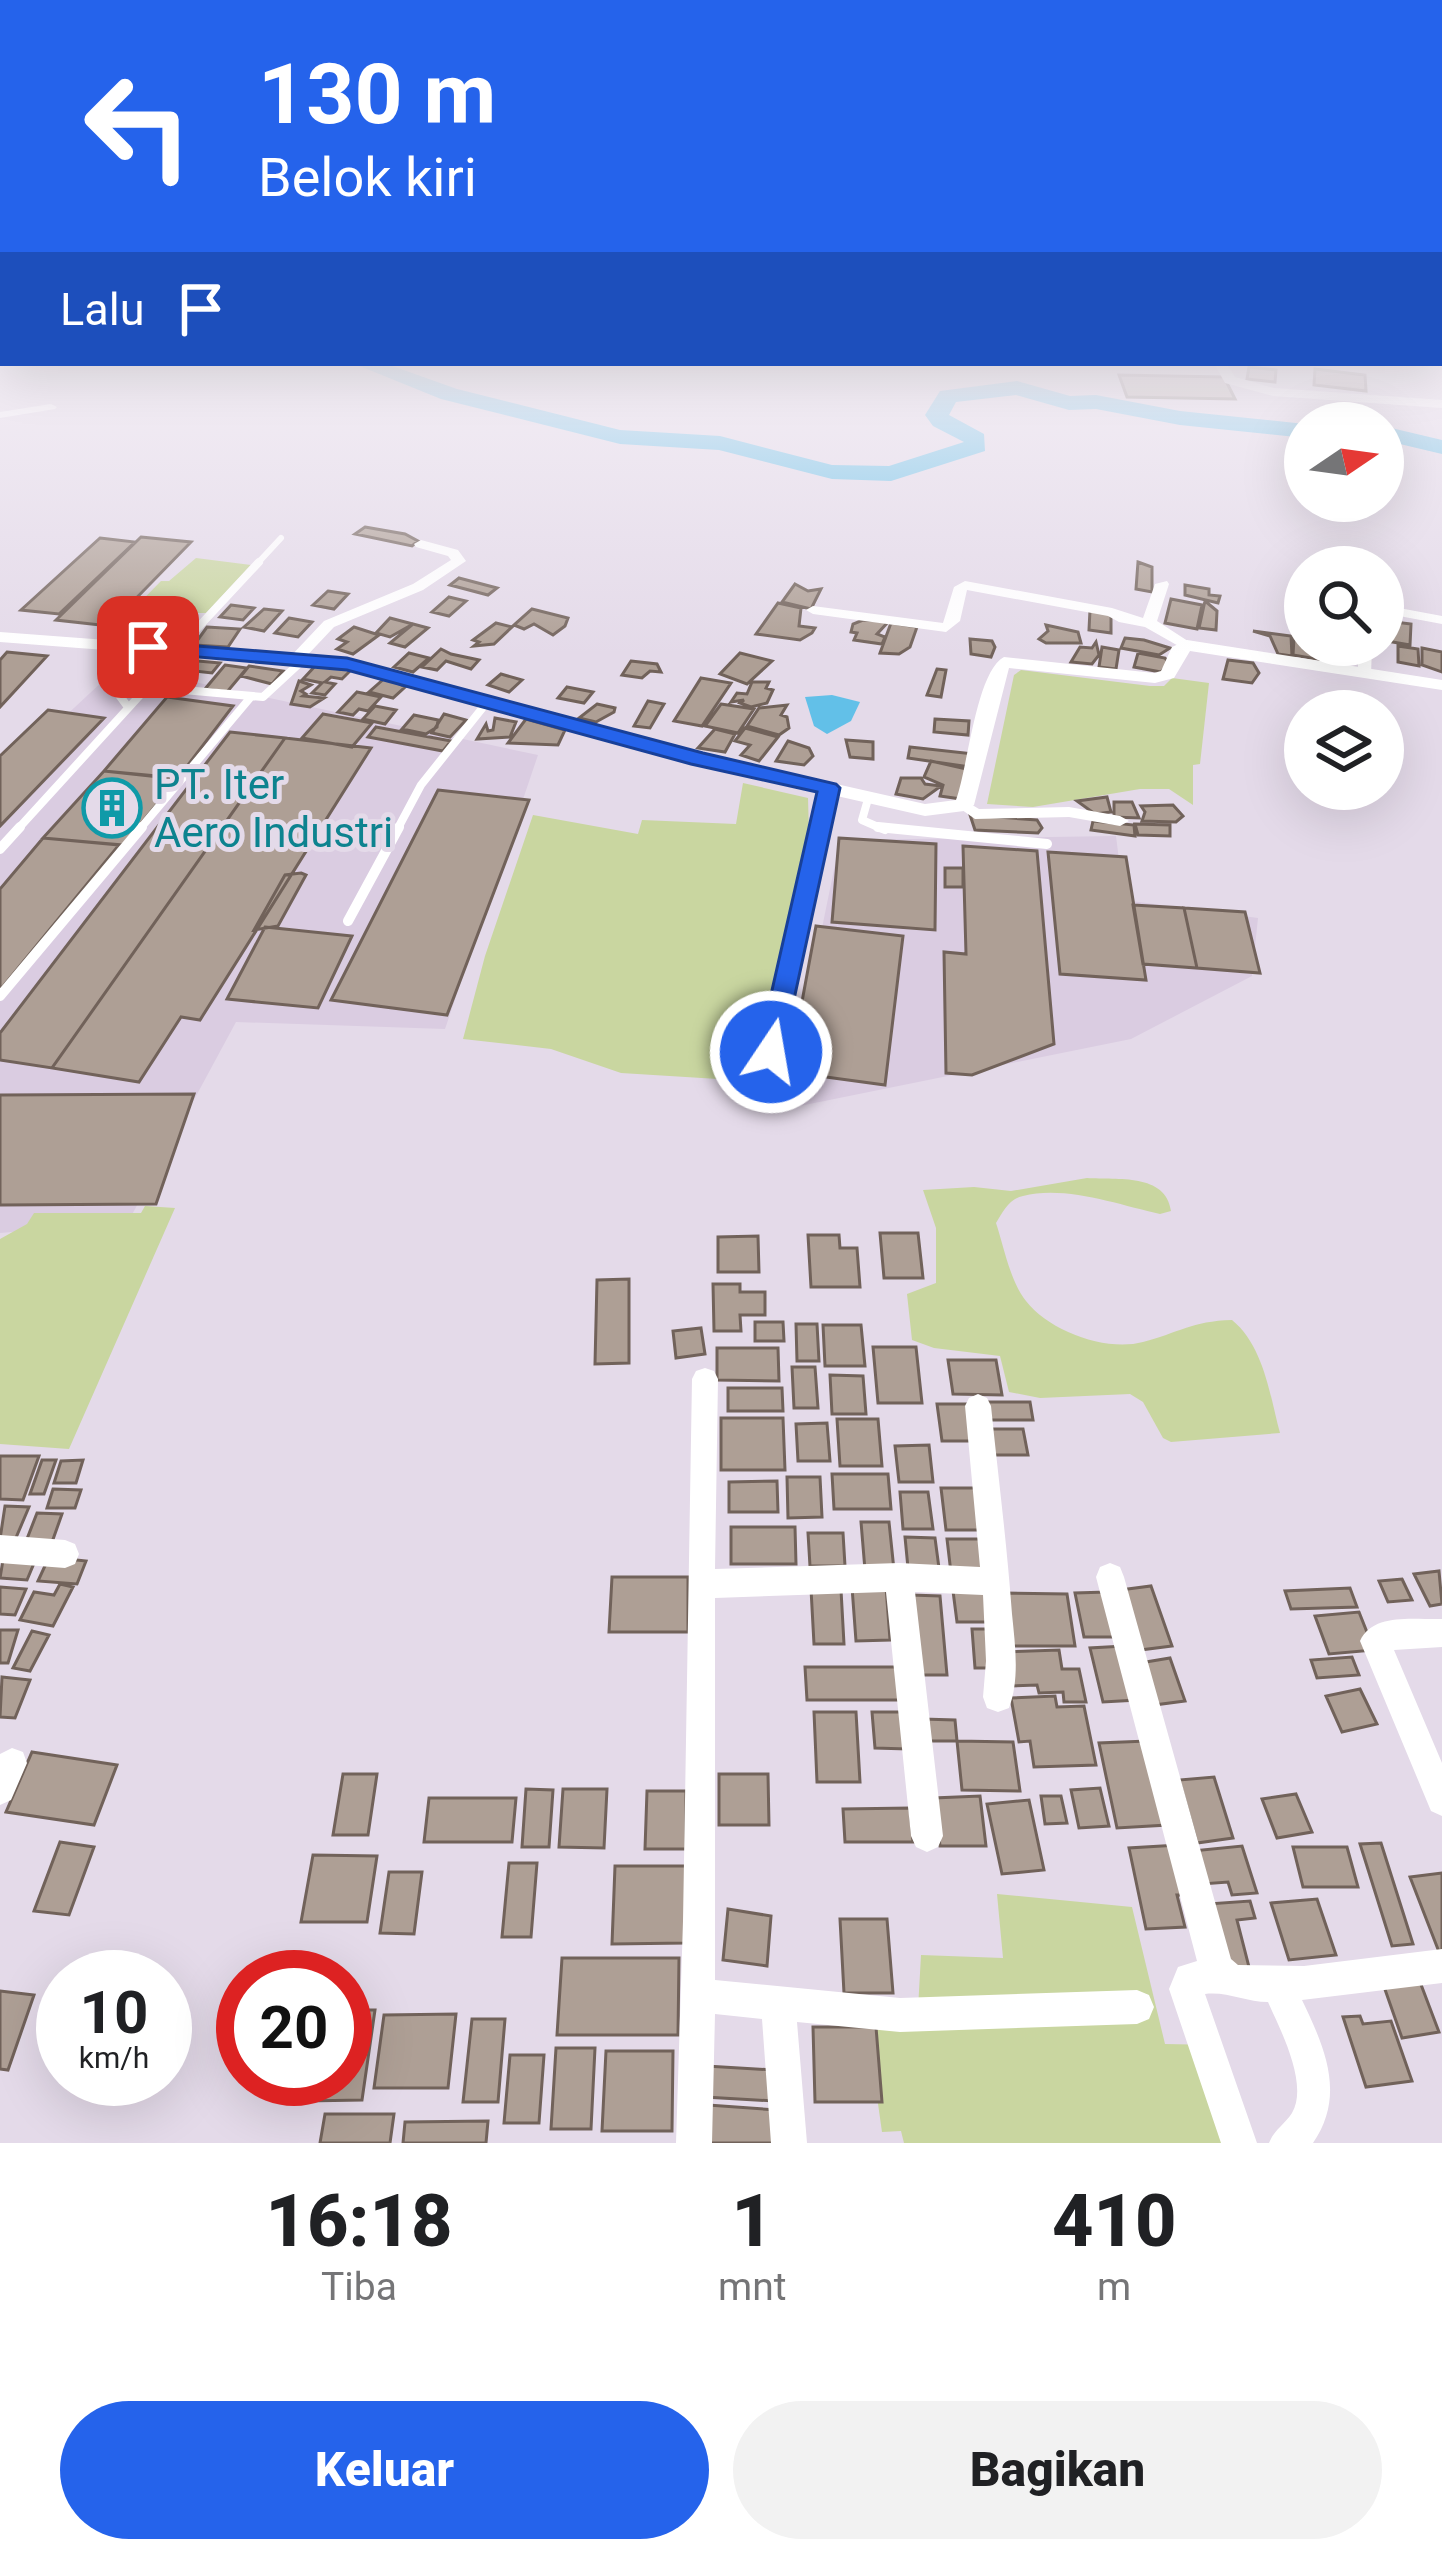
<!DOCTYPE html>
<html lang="id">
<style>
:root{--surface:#fff;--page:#f2f2f2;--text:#202124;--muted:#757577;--accent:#2563eb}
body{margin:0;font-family:Roboto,sans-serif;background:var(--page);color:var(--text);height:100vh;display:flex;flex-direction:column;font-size:45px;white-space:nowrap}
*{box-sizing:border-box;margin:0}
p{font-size:39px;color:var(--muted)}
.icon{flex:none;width:66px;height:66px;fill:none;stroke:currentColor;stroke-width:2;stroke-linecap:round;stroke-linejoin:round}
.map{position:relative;height:2143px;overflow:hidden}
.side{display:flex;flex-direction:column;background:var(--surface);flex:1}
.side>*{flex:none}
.guide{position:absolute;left:0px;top:0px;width:1443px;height:366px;box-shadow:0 12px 48px #0002;background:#2563eb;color:#fff;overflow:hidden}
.needle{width:78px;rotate:77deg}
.controls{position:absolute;left:1284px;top:402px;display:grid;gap:24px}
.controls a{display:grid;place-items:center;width:120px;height:120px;border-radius:50%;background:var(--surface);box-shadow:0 12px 48px #0002;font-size:60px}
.speed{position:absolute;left:36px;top:1950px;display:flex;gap:24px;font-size:60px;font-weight:700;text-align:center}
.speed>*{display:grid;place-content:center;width:156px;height:156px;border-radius:50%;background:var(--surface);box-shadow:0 12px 48px #0002;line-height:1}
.speed small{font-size:30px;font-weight:400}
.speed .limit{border:18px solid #d22;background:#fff;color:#111}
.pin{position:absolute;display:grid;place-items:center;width:102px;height:102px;color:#fff;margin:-51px;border-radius:24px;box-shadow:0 6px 18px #0006}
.me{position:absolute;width:132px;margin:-66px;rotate:12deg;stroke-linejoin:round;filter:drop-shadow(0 0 9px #0008)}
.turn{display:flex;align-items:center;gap:42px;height:252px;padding:0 60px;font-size:54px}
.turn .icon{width:156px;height:156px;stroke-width:2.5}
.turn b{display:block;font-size:84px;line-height:102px}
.then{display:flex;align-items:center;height:114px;padding:0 60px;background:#0003;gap:24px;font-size:45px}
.eta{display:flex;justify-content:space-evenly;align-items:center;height:204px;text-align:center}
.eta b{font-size:72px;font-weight:800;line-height:84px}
.cta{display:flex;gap:24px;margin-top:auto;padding:24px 60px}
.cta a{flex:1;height:138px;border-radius:72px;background:var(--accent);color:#fff;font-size:48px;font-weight:800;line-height:138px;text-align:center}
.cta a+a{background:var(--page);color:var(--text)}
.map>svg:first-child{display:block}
</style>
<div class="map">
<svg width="1442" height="2143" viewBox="0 0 1442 2143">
<rect width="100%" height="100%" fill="#e4dae9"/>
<path fill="#dacce1" d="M119,666L538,755L445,1029L236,1022L128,1222L0,1233V777Z
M1116,836L1124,900L1258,918L1252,976L1131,1039L785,1109L840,840Z"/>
<path fill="#c9d6a0" d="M196,558L251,565L206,613H188L158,642L106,637L161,581H169Z
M1021,670L1150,686H1164L1172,678L1209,683L1200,764L1193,765V805L1169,789H1140L1033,807L987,804L1014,675Z
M743,783L808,798L809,833L758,1062L773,1067L772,1095H742L718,1079L621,1073L551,1049L463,1039L485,956L533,815L638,834L642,820L736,824Z
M1087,1178C1117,1180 1166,1173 1171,1211L1160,1214C1119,1205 1065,1185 1023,1196C1009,1199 1003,1212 996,1223C1004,1247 1010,1281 1026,1301C1049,1331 1106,1352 1143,1342C1178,1333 1192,1321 1232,1320C1264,1346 1270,1396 1280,1433L1171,1442L1163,1438L1143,1402L1130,1394L1040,1398L1009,1392L1000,1356L934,1348L912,1340L907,1294L936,1283V1228L923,1190L974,1187L1011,1191Z
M145,1206L175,1208L69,1449L0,1444V1239L27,1224L34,1213H141Z
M997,1894L1132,1907L1165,2044L1217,2045L1248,2143H904L901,2131L882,2132L866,2019L917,2027L921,1955L1003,1958Z"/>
<path fill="#62c0e8" d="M832,695L860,702L851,721L827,734L814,726L805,697Z"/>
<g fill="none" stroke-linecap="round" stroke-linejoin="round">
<path fill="#62c0e8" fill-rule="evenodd" d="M352,363H384L457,389L620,430L720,436L832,465L889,466L964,442L933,426L925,415L940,391L1017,381L1070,396L1096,395L1180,411L1305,424V438L1180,425L1096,409L1069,410L1016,395L956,402L949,415L984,434L985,451L891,481L832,479L719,450L620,444L441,399Z
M1383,426L1442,440V454L1383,440Z"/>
</g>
<path fill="#ae9f95" stroke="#71625a" stroke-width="3" d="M1249,367L1276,370L1275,382L1247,379Z
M1315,369L1365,375L1366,391L1314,385Z
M1119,375L1224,377L1235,399L1127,397Z
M365,527L405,534L418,541L412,546L355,534Z
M141,537L191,542L109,626L56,620Z
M100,538L135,542L59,614L21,610Z
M1138,562L1152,567V592L1136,589Z
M459,578L497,588L488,595L450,585Z
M795,584L808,591L821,589L811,609L782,602Z
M1185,585L1209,589V595L1220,596L1218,603L1185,595Z
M328,591L348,594L334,609L313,605Z
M449,597L466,601L449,616L432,612Z
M1171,599L1202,605L1197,629L1165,623Z
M1205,601L1217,611L1216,630L1199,628Z
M778,603L801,608L799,626L815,628L812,633L800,640L756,634Z
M231,605L254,608L243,620L220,617Z
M264,609L282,611L264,631L244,627Z
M532,609L568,618L565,626L553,635L534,624L524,629L514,625Z
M1090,610L1111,612V633L1089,630Z
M289,618L312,622L298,637L275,633Z
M390,618L413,624L390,637L376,633Z
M863,620L889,621L877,634L885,637L882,644L854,640L857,633L851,632L853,624Z
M1395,622L1411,624L1410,645L1387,641Z
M496,623L512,627L494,644L474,646L479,642L473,640Z
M891,623L917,627L910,647L899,654L880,653Z
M413,624L428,628L405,647L390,643Z
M1046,625L1078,632L1081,643H1046L1039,639L1048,631Z
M207,627L240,629L228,647L194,645Z
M354,627L379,635L353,654L337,649L347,642L338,639Z
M1253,631L1291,636L1292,656L1278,654L1270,636Z
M1125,638L1144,640L1170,648L1159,655L1121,648Z
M1294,638L1305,639V645H1328V661L1293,655Z
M970,639L992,641L995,647L991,657L971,654Z
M1096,642L1099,655L1092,664L1071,662L1080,647L1092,648Z
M1330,645L1360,647L1361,661L1330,656Z
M1398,646L1418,649L1419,666L1398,662Z
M1102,647L1119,650L1116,669L1099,667Z
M1422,648L1442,652V672L1422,665Z
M441,649L451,654L479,660L471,669L446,661L437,670L422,667Z
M7,652L47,656L0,707V660Z
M409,653L429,658L413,672L394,667Z
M740,653L772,661L747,684L720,674Z
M1138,653L1165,658L1169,663L1161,672L1134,667Z
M176,659L220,663L212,673L168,668Z
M1228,660L1253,663L1259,673L1252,683L1223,679Z
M631,661L657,664L661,672L650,671L642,678L622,675Z
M318,663L351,670L342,679L331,677L325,682L335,684L325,695L312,693L322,683L303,679Z
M225,665L247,668L227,692L205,689Z
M249,666L283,671L272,684L241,676Z
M937,669L946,670L941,697L927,695Z
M501,674L522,680L509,692L488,685Z
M386,677L405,687L393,698L369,692Z
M701,678L731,683L702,726L674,721Z
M299,681L311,685L301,691L306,694L303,696L324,698L310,707L291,704Z
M752,682H769L766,688L773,690L767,703L751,707L740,703L744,700L731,702L737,693L747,694Z
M567,687L593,692L584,703L558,698Z
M357,692L381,697L368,711L359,709L353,715L338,712Z
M167,697L233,706L178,778L104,771Z
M648,701L664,704L650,728L634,726Z
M597,704L615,708L614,712L596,722L579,718Z
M721,704L754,709L738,733L705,726Z
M787,705L781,715L787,717L789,728L779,735L747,726L759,708Z
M375,706L396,710L385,724L363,719Z
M48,710L104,718L0,826V756Z
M323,714L372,723L352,747L302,738Z
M444,714L466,720L450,737L432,733Z
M414,715L438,720L437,727L426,734L402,729Z
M495,718L516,722L510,737L477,739L486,724L488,731L493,730Z
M526,719L565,730L558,745L508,743Z
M935,719L969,721L968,735L934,732Z
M376,727L451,741L443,751L368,737Z
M745,728L778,737L759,761L741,755L750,745L735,741Z
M715,729L735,734L725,752L698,748Z
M230,732L285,738L52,1068L0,1060V1033Z
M285,738L371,748L200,1020L181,1017L139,1082L52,1068Z
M846,740L873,742V759L850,757Z
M788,741L809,748L813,756L804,765L776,761Z
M910,747L974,754L970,767L908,758Z
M931,761L971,770L961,799L940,796L943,785L924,777Z
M104,771L178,779L123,845L43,838Z
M901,778H921L925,784L941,786L923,799L896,794Z
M438,790L529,800L447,1015L331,1000Z
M1107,797L1111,812L1095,814L1077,801Z
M1114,802H1132L1139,818L1114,817Z
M1173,805L1183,816L1176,822L1142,821L1145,812L1141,806Z
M970,815L1037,820L1042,828L1038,833L975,830Z
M1093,821L1134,825L1135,836L1091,830Z
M1135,824L1170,825V836L1138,835Z
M43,838L119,845L0,990V889Z
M839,838L936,844L935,930L832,922Z
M963,846L1037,851L1054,1044L972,1075L946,1073L944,952L966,954Z
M1048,852L1126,857L1146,980L1060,974Z
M945,868H963V887H945Z
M301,873L306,875L278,926L254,930L285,875Z
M1133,905L1184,908L1197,968L1143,964Z
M1184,908L1245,912L1260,973L1197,968Z
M816,926L903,936L885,1085L789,1072Z
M265,927L352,936L318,1008L227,999Z
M194,1094L156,1204L0,1205V1095Z
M880,1233H918L923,1278H884Z
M808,1235H839L840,1248H857L860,1287H811Z
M758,1236L759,1272H718V1237Z
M629,1279V1363L595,1364L597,1280Z
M713,1284H740V1292H765V1315H740L741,1331H714Z
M755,1322H783L784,1341H755Z
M796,1324H817L819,1361H797Z
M823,1325H861L865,1366H825Z
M701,1328L705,1354L676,1358L673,1331Z
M873,1347H916L922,1403H878Z
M717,1348H778L779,1381L717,1380Z
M948,1360H996L1002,1395L953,1394Z
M792,1367H815L818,1408H794Z
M830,1375L863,1376L866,1414H832Z
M728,1388H782L783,1411H728Z
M986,1402H1030L1033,1420H989Z
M937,1404H967L972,1441H942Z
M721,1418H783L785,1470H721Z
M837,1419H878L882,1466H840Z
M827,1423L830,1461H798L796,1424Z
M988,1429H1023L1028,1455H992Z
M929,1445L933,1482H899L895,1446Z
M0,1456H39L23,1500L0,1499Z
M42,1460H56L44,1494H30Z
M83,1460L76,1483H54L61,1461Z
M832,1474H888L891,1509H834Z
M787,1477H820L822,1517L788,1518Z
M777,1481L778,1512H729V1482Z
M941,1488H979L985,1530H946Z
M53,1489L81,1490L75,1508H47Z
M900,1492H928L933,1529H903Z
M5,1506L29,1507L15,1540L0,1539Z
M37,1513L62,1514L51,1545L25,1544Z
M861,1522H889L894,1570H865Z
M731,1527H795L796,1564H731Z
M808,1533H843L845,1566H810Z
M905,1537L935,1538L939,1568H908Z
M947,1539H982L987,1573H951Z
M4,1554L37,1556L27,1580L0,1578Z
M49,1557L86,1561L77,1584L38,1581Z
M1439,1571L1442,1604L1430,1606L1414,1574Z
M612,1577H688V1632H609Z
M1402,1579L1412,1600L1388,1602L1379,1581Z
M60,1584L73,1587L53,1626L20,1620L34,1592L54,1595Z
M1151,1586L1172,1646L1140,1650L1120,1590Z
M0,1587L26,1589L15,1615L0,1614Z
M852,1587H886L890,1640L856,1641Z
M1350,1588L1357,1607L1291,1609L1285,1591Z
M811,1589L841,1590L844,1644H814Z
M953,1591H989L993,1622H957Z
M1107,1592L1116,1637H1084L1075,1593Z
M1005,1593L1067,1594L1075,1646H1012Z
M910,1595L940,1596L947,1675H919Z
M1359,1612L1374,1650L1329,1654L1315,1616Z
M972,1629H994L998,1668H975Z
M0,1630H18L8,1663H0Z
M32,1631L49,1635L30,1671L13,1668Z
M1124,1646L1137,1700L1103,1702L1090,1648Z
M1059,1650L1062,1669H1079L1086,1702H1064L1063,1692L1039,1693L1037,1685L1011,1686L1005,1652Z
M1352,1657L1359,1675L1317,1678L1311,1660Z
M1170,1658L1185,1701L1154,1705L1140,1663Z
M805,1667H897L901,1700H807Z
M2,1677L30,1680L15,1718L0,1717Z
M1360,1689L1377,1724L1342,1732L1326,1696Z
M1055,1696L1057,1707L1084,1706L1096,1765L1034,1767L1030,1741L1019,1742L1011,1698Z
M814,1712H856L860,1782H817Z
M872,1712H904L907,1749L875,1748Z
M922,1719L955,1720L957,1741H924Z
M957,1741L1013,1742L1020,1791L962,1790Z
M1147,1741L1167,1825L1117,1828L1099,1743Z
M32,1752L117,1765L94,1825L6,1812Z
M343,1774H377L368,1835H333Z
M719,1774H768L769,1825H719Z
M1214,1777L1233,1838L1197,1843L1179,1780Z
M1100,1788L1109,1826L1079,1828L1071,1790Z
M526,1789L553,1790L549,1847H522Z
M563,1789H607L604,1848L559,1847Z
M647,1791H686V1849H645Z
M1296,1794L1312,1832L1277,1838L1262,1799Z
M980,1796L986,1846H940L934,1798Z
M1041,1796H1061L1067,1823L1045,1824Z
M429,1798H516L512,1842H424Z
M1029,1800L1044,1870L1002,1874L987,1804Z
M910,1808L913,1842H845L843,1809Z
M60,1842L94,1847L69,1915L34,1911Z
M1381,1843L1413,1944L1392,1946L1360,1844Z
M1178,1845L1190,1895H1177L1185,1927L1146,1929L1129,1848Z
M1242,1846L1257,1893L1232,1895L1228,1882L1202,1884L1192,1851Z
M1293,1847H1347L1358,1887H1303Z
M313,1855L377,1856L367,1922H301Z
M509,1863H537L531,1937H502Z
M615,1866H687L686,1943L612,1944Z
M389,1872H422L414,1934L380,1933Z
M1442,1873V1957H1441L1410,1877Z
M1317,1899L1336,1955L1289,1960L1271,1903Z
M1250,1901L1255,1918L1237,1920L1250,1971L1231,1973L1207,1904Z
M728,1909L771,1916L767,1966L723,1960Z
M840,1919H887L893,1993H844Z
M562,1958H679L678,2035H557Z
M1417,1974L1439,2032L1402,2038L1381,1978Z
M0,1991L34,1995L8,2070L0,2069Z
M345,2010H375L362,2100L306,2101L309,2079H345Z
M456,2014L448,2088H374L384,2015Z
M1360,2016L1363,2024L1391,2021L1412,2081L1366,2087L1343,2017Z
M472,2019H505L498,2102H463Z
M813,2027H876L882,2102H815Z
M556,2048H595L591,2129H551Z
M606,2051H673L672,2131H602Z
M510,2055H544L539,2123H504Z
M706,2066L774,2070V2101L705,2097Z
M708,2105L776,2110L775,2143H707Z
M325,2114H394L390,2143H320Z
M488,2121L486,2143H403L405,2122Z"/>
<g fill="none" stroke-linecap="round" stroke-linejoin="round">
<path stroke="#fff" stroke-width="6" d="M256,565L281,538"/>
<path stroke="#fff" stroke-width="8" d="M118,645L113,687L128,707
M177,650L259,562
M868,799L862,820L885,830
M17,830L142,693L161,688L263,697L303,660
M139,830L250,698
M397,830L421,785L488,701
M820,830L829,788"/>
<path stroke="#fff" stroke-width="10" d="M878,827L1047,844
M0,849L20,827
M348,921L399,827
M0,996L142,827
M771,1052L820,827"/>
<path fill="#fff" fill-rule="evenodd" d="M51,404L57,407L55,409L0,418V412Z
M421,540L458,550L466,561L423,590L334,627L300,663H290V657L324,621L413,584L451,560L448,556L416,547L414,544Z
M1375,556L1382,560L1381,567H1367L1370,557Z
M965,581L1112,608L1143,618L1155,584L1167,581L1169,584L1157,621L1194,645L1182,648L1145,627L1119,622L1108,616L967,590L960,621L946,632L813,614L806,610L813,606L943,623L954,587Z
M1383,605L1442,616V624L1383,613Z
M1358,645H1372L1371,676L1358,673Z
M964,800L979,809L1069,807L1120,816L1129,821L1120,826L1069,817L975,819L955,805Z
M705,1368L714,1371L718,1379L715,1569L899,1563L980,1567L965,1406L969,1398L978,1394L987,1398L991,1406C998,1475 1007,1544 1012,1614C1015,1644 1020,1679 1009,1708L998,1712L987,1708L983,1697L986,1661L983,1595L915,1592L943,1836L938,1847L927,1852L916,1847L911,1836L886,1592L715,1598V1980L900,1998L1137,1990L1149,1995L1154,2007L1149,2019L1137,2024L900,2032L797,2022L807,2143H771L762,2019L715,2014L712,2143H676L683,1921L692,1379L696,1371Z
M0,1535L65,1540L75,1544L79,1554L75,1564L65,1568L0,1563Z
M1110,1563L1120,1567L1124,1577L1231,1959L1238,1965L1304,1966L1442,1949V1983L1302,2000C1325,2048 1346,2095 1313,2143H1269C1274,2130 1285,2124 1292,2113C1309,2084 1280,2029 1268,2002C1246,2002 1226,1991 1205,1994L1257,2143H1221L1169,1989L1178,1967L1197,1961L1096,1577L1100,1567Z
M1442,1619V1647L1394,1650L1442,1763V1816L1431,1811L1360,1641C1373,1612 1415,1620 1442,1619Z
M12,1748L23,1752L27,1763L11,1800L0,1805V1754Z"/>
<path fill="#fff" fill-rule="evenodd" d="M1214,363H1226L1235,377L1274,388L1442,400V408L1273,396L1225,383Z
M0,632L344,658L703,754L925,804L956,800C968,767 976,672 1004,657L1154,673L1161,671L1172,647L1187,640L1442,680V690L1190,651L1174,678L1155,683L1009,668L974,805L964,811L925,816L692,763L343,668L0,642Z"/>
</g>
<linearGradient id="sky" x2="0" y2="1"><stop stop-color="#72b9e8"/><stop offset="0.54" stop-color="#f3eef5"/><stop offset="1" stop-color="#f3eef5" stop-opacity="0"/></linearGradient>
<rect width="1442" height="656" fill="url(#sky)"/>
<path fill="#2563eb" stroke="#184099" stroke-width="3" d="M148,642L347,658L703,753L836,784L840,788L781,1059L771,1062L758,1052L817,792L691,764L347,670L141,652V643Z"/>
<defs>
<symbol id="building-ring" viewBox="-11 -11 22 22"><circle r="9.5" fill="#e4dae9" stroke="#0f9aa8" stroke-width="1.5"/><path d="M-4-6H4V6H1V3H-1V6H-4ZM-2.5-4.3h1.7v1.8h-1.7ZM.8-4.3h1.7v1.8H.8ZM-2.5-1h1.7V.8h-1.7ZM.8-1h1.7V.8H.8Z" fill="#0f9aa8"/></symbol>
</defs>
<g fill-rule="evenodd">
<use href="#building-ring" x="79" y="775" width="66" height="66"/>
</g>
<g text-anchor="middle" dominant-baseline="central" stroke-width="10" stroke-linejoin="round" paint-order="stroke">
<g font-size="42" fill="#0d838f" stroke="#e4dae9" text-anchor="start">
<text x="154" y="784">PT. Iter<tspan x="154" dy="48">Aero Industri</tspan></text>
</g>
</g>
</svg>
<div class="controls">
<a><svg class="needle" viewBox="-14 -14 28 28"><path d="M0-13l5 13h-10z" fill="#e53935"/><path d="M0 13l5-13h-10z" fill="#757577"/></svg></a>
<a><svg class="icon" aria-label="search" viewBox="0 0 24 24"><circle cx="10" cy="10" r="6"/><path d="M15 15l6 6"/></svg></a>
<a><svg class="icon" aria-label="layers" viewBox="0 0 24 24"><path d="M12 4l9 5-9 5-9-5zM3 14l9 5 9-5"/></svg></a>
</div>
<div class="speed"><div>10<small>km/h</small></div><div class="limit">20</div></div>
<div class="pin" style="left:148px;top:647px;background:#d93025"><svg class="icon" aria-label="arrive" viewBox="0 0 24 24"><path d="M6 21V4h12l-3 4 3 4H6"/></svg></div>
<svg class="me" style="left:771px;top:1052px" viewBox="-20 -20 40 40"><circle r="17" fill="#2563eb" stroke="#fff" stroke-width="3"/><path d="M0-11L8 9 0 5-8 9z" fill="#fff"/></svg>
<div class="guide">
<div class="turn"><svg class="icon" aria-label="left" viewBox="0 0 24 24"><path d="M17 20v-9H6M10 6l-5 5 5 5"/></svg><div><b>130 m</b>Belok kiri</div></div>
<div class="then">Lalu<svg class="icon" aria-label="arrive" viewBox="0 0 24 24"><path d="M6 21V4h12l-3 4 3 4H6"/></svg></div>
</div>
</div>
<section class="side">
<div class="eta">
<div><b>16:18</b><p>Tiba</p></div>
<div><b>1</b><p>mnt</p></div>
<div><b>410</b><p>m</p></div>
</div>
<div class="cta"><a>Keluar</a><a>Bagikan</a></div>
</section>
